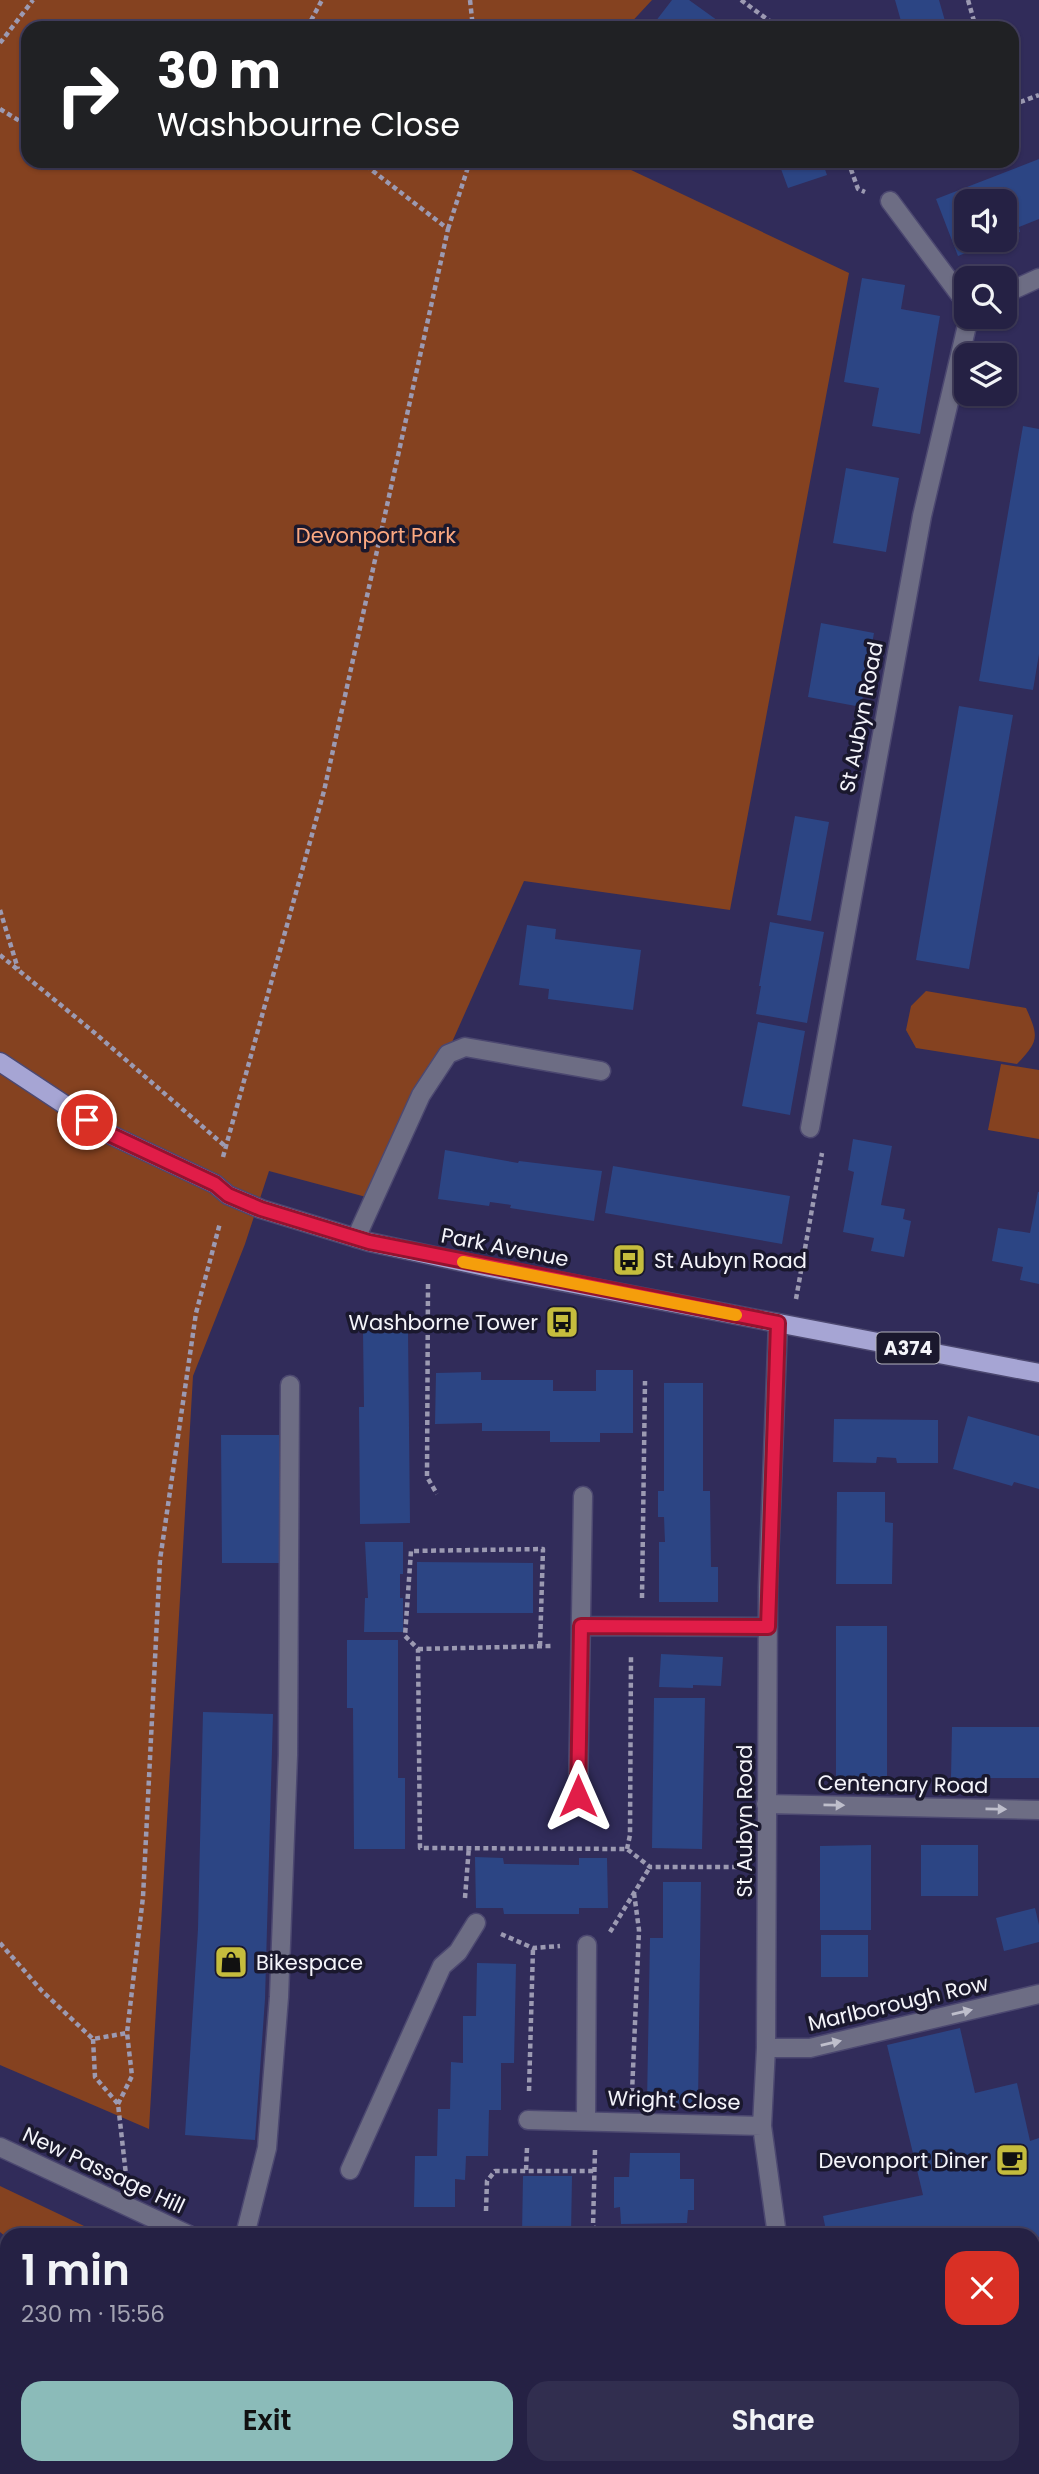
<!DOCTYPE html>
<meta charset="utf-8">
<style>
:root{--surface:#252144;--page:#312e4f;--text:#f1f3f6;--muted:#a3a3b2;--line:#423e5d;--accent:#8bbbb9}
body{margin:0;font-family:Poppins,sans-serif;background:var(--page);color:var(--text);height:100vh;display:flex;flex-direction:column;font-size:26px;white-space:nowrap}
*{box-sizing:border-box;margin:0}
p{font-size:23px;color:var(--muted)}
.icon{flex:none;width:38px;height:38px;fill:none;stroke:currentColor;stroke-width:2;stroke-linecap:round;stroke-linejoin:round}
.map{position:relative;flex:1;overflow:hidden}
.side{position:absolute;left:0px;top:2228px;width:1040px;height:247px;display:flex;flex-direction:column;background:var(--surface);border-radius:21px 21px 0 0;box-shadow:0 2px 5px #0004,0 0 0 2px var(--line)}
.side>*{flex:none}
.guide{position:absolute;left:21px;top:21px;width:998px;height:147px;border-radius:21px;box-shadow:0 2px 5px #0004,0 0 0 2px var(--line);background:#202124;color:#fff;overflow:hidden}
.controls{position:absolute;left:954px;top:189px;display:grid;gap:14px}
.controls a{display:grid;place-items:center;width:63px;height:63px;border-radius:14px;background:var(--surface);box-shadow:0 2px 5px #0004,0 0 0 2px var(--line);font-size:35px}
.pin{position:absolute;display:grid;place-items:center;width:60px;height:60px;color:#fff;margin:-30px;border:4px solid #fff;border-radius:50%;box-shadow:0 2px 7px #0007}
.me{position:absolute;width:77px;margin:-38px;rotate:0deg;stroke-linejoin:round;filter:drop-shadow(0 0 5px #0008)}
.turn{display:flex;align-items:center;gap:24px;height:147px;padding:0 21px;font-size:32px}
.turn .icon{width:91px;height:91px;stroke-width:2.5}
.turn b{display:block;font-size:49px;line-height:60px}
.round{display:grid;place-items:center;flex:none;width:74px;height:74px;border-radius:21px;background:var(--page)}
.overview{display:flex;align-items:center;justify-content:space-between;height:119px;padding:0 21px}
h1{font-size:42px;font-weight:600;line-height:52px}
.button{display:flex;gap:14px;margin-top:auto;padding:14px 21px}
.button a{flex:1;height:80px;border-radius:21px;background:var(--accent);color:#111;font-size:28px;font-weight:600;line-height:80px;text-align:center}
.button a+a{background:var(--page);color:var(--text)}
.map>svg:first-child{display:block}
</style>
<div class="map">
<svg width="1039" height="2474" viewBox="0 0 1039 2474">
<rect width="100%" height="100%" fill="#312c5a"/>
<path fill="#854220" d="M0,0H652L626,28H28V161H612L849,273L730,910L524,881L381,1201L269,1171L245,1244L193,1376L149,2129L0,2065Z
M926,991L1026,1008C1039,1037 1039,1041 1017,1064L916,1048L906,1030L911,1006Z
M1001,1064L1039,1070V1139L988,1130Z
M0,2186L103,2235H7V2238L0,2232Z"/>
<path fill="#2c4584" d="M672,0H689L728,28H656L652,26Z
M895,0H939L947,28H903Z
M1039,159V219L1019,227L1020,232L1004,238V201H966V240H986L966,247L968,252L958,256L936,199Z
M778,161H822L827,175L788,188Z
M862,278L905,285L901,309L940,316L920,434L872,426L879,388L844,382Z
M1023,426L1039,429V654L1033,690L979,681Z
M846,468L899,478L886,552L833,543Z
M821,623L874,633L861,707L808,697Z
M959,706L1013,715L969,969L916,960Z
M795,816L829,822L811,921L777,915Z
M770,922L824,932L807,1023L756,1014L761,986H759Z
M527,925L556,929L555,939L641,950L633,1010L548,999L549,989L519,985Z
M758,1022L805,1031L790,1115L742,1106Z
M853,1139L892,1146L881,1205L905,1209L903,1219L911,1221L904,1257L871,1251L874,1238L843,1232L854,1172L848,1170Z
M445,1150L518,1163L519,1161L602,1171L594,1221L510,1208L511,1205L490,1202L489,1206L438,1199Z
M613,1166L790,1196L782,1244L605,1213Z
M1038,1192H1039V1284L1020,1280L1023,1267L992,1261L998,1228L1030,1233Z
M363,1331H408L410,1523L360,1524L359,1407H364Z
M596,1370H633V1433H600V1442H550V1431H482V1423L435,1424L436,1373L481,1372V1380H553V1391H596Z
M664,1383H703V1491H710L711,1567H718V1602H659V1542H665L664,1517H658V1491H664Z
M968,1416L1039,1436V1489L1014,1482L1012,1486L953,1469Z
M834,1419L938,1420V1463H897L896,1458L877,1457L876,1463L833,1462Z
M221,1435H279L280,1563H222Z
M837,1492H885V1522L893,1523L892,1584H836Z
M365,1542H403V1574H400V1598H403V1632H364L365,1598H368Z
M417,1562L533,1563V1613H417Z
M836,1626H887V1780H836Z
M347,1640H398V1778H405V1849H354L353,1708H347Z
M661,1654L723,1657L721,1686L693,1685V1688L659,1687Z
M654,1698H705L702,1849L652,1848Z
M203,1712L273,1714L265,1999L255,2140L185,2135L198,1929Z
M952,1727H1039V1778H951Z
M871,1845V1930H820V1846Z
M921,1845H978V1896H921Z
M475,1857L503,1858L504,1864L579,1865V1858H607L608,1908H579V1914H504L503,1908H476Z
M663,1882H701L698,2104L647,2103L650,1938H663Z
M1035,1908L1039,1925V1942L1004,1951L996,1918Z
M821,1935H868V1977H821Z
M477,1963L516,1964L514,2063H501V2110H489L488,2156H466L465,2180L455,2179V2207H414L415,2156H437L438,2109H450L451,2062L463,2063V2016H476Z
M960,2028L975,2093L1017,2083L1030,2141L1039,2138V2237L1032,2239V2235H827L823,2216L923,2195L887,2045Z
M630,2153H680V2179H694V2210H688L687,2223L621,2224L620,2207L614,2208V2177H629Z
M523,2176H572L571,2235H522Z"/>
<g fill="none" stroke-linecap="round" stroke-linejoin="round">
<defs>
<path id="service" d="M1004,294L1039,278
M356,1238L421,1095L448,1054L465,1047L601,1071
M350,2170L442,1966L458,1952L476,1923
M245,2235L267,2148L279,1997L288,1755L290,1385"/>
<path id="pedestrian" d="M1032,2281L1039,2279"/>
<path id="minor" d="M890,201L966,303
M810,1128L922,516L969,317
M581,1626L768,1627
M578,1796L583,1496
M766,1804L1039,1810
M766,2048H810L1039,1994
M528,2120L762,2126
M586,2120L587,1945
M0,2147L189,2235
M777,2235L762,2126L766,2048L768,1587L778,1323
M1032,2455L1039,2454
M867,2468L872,2474
M948,2474L977,2468"/>
<path id="primary" d="M0,1062L109,1134L215,1184L228,1195L261,1209L369,1242L490,1268L1039,1373"/>
</defs>
<use href="#service" stroke="#4c4870" stroke-width="21"/>
<use href="#pedestrian" stroke="#4c4870" stroke-width="21"/>
<use href="#minor" stroke="#4c4870" stroke-width="21"/>
<use href="#primary" stroke="#4c4870" stroke-width="21"/>
<path stroke="#9c9ab2" stroke-width="4.5" stroke-dasharray="5 3.5" stroke-linecap="butt" d="M470,0L473,28
M741,0L779,28
M968,0L976,28
M307,28L322,0
M0,43L33,0
M1012,105L1039,95
M0,109L28,126
M848,161L858,189L865,192
M448,229L470,161
M0,910L18,969
M0,955L96,1034L226,1147
M223,1157L324,791L448,229L360,161
M428,1284L427,1477L437,1494
M796,1299L822,1153
M642,1598L645,1381
M540,1646L543,1549L411,1551L405,1636L418,1649L420,1848L627,1849L650,1867H738
M418,1649L551,1646
M627,1849L630,1835L631,1654
M465,1898L469,1846
M610,1932L650,1867
M501,1934L533,1948L560,1946
M0,1943L42,1991L93,2039L127,2033
M93,2039L95,2077L118,2104L126,2175
M529,2091L533,1948
M632,2093L639,1930L634,1893
M118,2104L132,2076L127,2033L143,1897L160,1560L196,1313L220,1223
M595,2150L593,2226L598,2235
M526,2170L527,2148
M486,2211L487,2181L495,2171H594"/>
<use href="#service" stroke="#6d6d84" stroke-width="18"/>
<use href="#pedestrian" stroke="#6d6d84" stroke-width="18"/>
<use href="#minor" stroke="#6d6d84" stroke-width="18"/>
<use href="#primary" stroke="#a6a5d4" stroke-width="18"/>
</g>
<defs><path id="oneway-solid" d="M-6-.8H1V-3.2L6.5 0L1 3.2V.8H-6Z" transform="scale(1.75)"/></defs>
<g fill="#bebecb">
<use href="#oneway-solid" transform="translate(834 1805) rotate(1)"/>
<use href="#oneway-solid" transform="translate(996 1809) rotate(1)"/>
<use href="#oneway-solid" transform="translate(962 2012) rotate(-13)"/>
<use href="#oneway-solid" transform="translate(831 2043) rotate(-13)"/>
</g>
<g fill="none" stroke-linecap="round" stroke-linejoin="round">
<defs>
<path id="route" d="M87,1120L109,1134L215,1184L228,1195L261,1209L369,1242L778,1323L768,1627L581,1626L578,1796"/>
</defs>
<use href="#route" stroke="#92132f" stroke-width="18"/>
<use href="#route" stroke="#e11d48" stroke-width="12"/>
<path stroke="#f59e0b" stroke-width="12" d="M463,1262L736,1315"/>
</g>
<defs>
<symbol id="bus-square" viewBox="-11 -11 22 22"><rect x="-9" y="-9" width="18" height="18" rx="4" fill="#c5bc3d" stroke="#1a182d"/><path d="M-5-6H5V4H4V6H2V4H-2V6H-4V4H-5ZM-3.5-4V0h7V-4ZM-3.5 1.2v1.5H-2V1.2ZM2 1.2v1.5H3.5V1.2Z" fill="#111"/></symbol>
<symbol id="shop-square" viewBox="-11 -11 22 22"><rect x="-9" y="-9" width="18" height="18" rx="4" fill="#c5bc3d" stroke="#1a182d"/><path d="M-5-2.5h2.3a2.7 3.5 0 0 1 5.4 0H5L5.5 6h-11ZM-1.5-2.5h3a1.5 2.3 0 0 0-3 0Z" fill="#111"/></symbol>
<symbol id="cafe-square" viewBox="-11 -11 22 22"><rect x="-9" y="-9" width="18" height="18" rx="4" fill="#c5bc3d" stroke="#1a182d"/><path d="M-5.5-4.5H6V0H3Q3 3.5 0 3.5H-2.5Q-5.5 3.5-5.5 0ZM3-3.2v2h1.7v-2ZM-6 4.5H4V6H-6Z" fill="#111"/></symbol>
</defs>
<g fill-rule="evenodd">
<use href="#bus-square" x="610" y="1241" width="38" height="38"/>
<use href="#bus-square" x="543" y="1303" width="38" height="38"/>
<use href="#shop-square" x="212" y="1943" width="38" height="38"/>
<use href="#cafe-square" x="993" y="2141" width="38" height="38"/>
</g>
<g text-anchor="middle" dominant-baseline="central" stroke-width="7" stroke-linejoin="round" paint-order="stroke">
<rect fill="#1a182d" stroke="#b3b2bc" stroke-width="2" x="876.5" y="1332.5" width="63" height="31" rx="5"/>
<g font-size="19" font-weight="bold" fill="#f4f4fa">
<text x="908" y="1348">A374</text>
</g>
<g font-size="21" fill="#fba881" stroke="#1a182d">
<text x="376" y="535">Devonport Park</text>
</g>
<g font-size="21" fill="#f4f4fa" stroke="#1a182d">
<text transform="translate(861 717) rotate(-79)">St Aubyn Road</text>
<text transform="translate(505 1247) rotate(11)">Park Avenue</text>
<text transform="translate(903 1784) rotate(1)">Centenary Road</text>
<text transform="translate(744 1821) rotate(-90)">St Aubyn Road</text>
<text transform="translate(898 2003) rotate(-13)">Marlborough Row</text>
<text transform="translate(674 2100) rotate(2)">Wright Close</text>
<text transform="translate(104 2170) rotate(25)">New Passage Hill</text>
</g>
<g font-size="21" fill="#f4f4fa" stroke="#1a182d" text-anchor="start">
<text x="654" y="1260">St Aubyn Road</text>
<text x="538" y="1322" text-anchor="end">Washborne Tower</text>
<text x="256" y="1962">Bikespace</text>
<text x="988" y="2160" text-anchor="end">Devonport Diner</text>
</g>
</g>
</svg>
<div class="controls">
<a><svg class="icon" aria-label="sound" viewBox="0 0 24 24"><path d="M4 9h4l5-4v14l-5-4H4zM17 9q2 3 0 6"/></svg></a>
<a><svg class="icon" aria-label="search" viewBox="0 0 24 24"><circle cx="10" cy="10" r="6"/><path d="M15 15l6 6"/></svg></a>
<a><svg class="icon" aria-label="layers" viewBox="0 0 24 24"><path d="M12 4l9 5-9 5-9-5zM3 14l9 5 9-5"/></svg></a>
</div>
<div class="pin" style="left:87px;top:1120px;background:#d93025"><svg class="icon" aria-label="arrive" viewBox="0 0 24 24"><path d="M6 21V4h12l-3 4 3 4H6"/></svg></div>
<svg class="me" style="left:578px;top:1796px" viewBox="-20 -20 40 40"><path d="M0-17L14 15 0 8-14 15z" fill="#e11d48" stroke="#fff" stroke-width="4"/></svg>
<div class="guide">
<div class="turn"><svg class="icon" aria-label="right" viewBox="0 0 24 24"><path d="M7 20v-9h11M14 6l5 5-5 5"/></svg><div><b>30 m</b>Washbourne Close</div></div>
</div>
<section class="side">
<div class="overview"><div><h1>1 min</h1><p>230 m · 15:56</p></div><a class="round" style="background:#d93025;color:#fff"><svg class="icon" aria-label="close" viewBox="0 0 24 24"><path d="M6 6l12 12M18 6L6 18"/></svg></a></div>
<div class="button"><a>Exit</a><a>Share</a></div>
</section>
</div>
